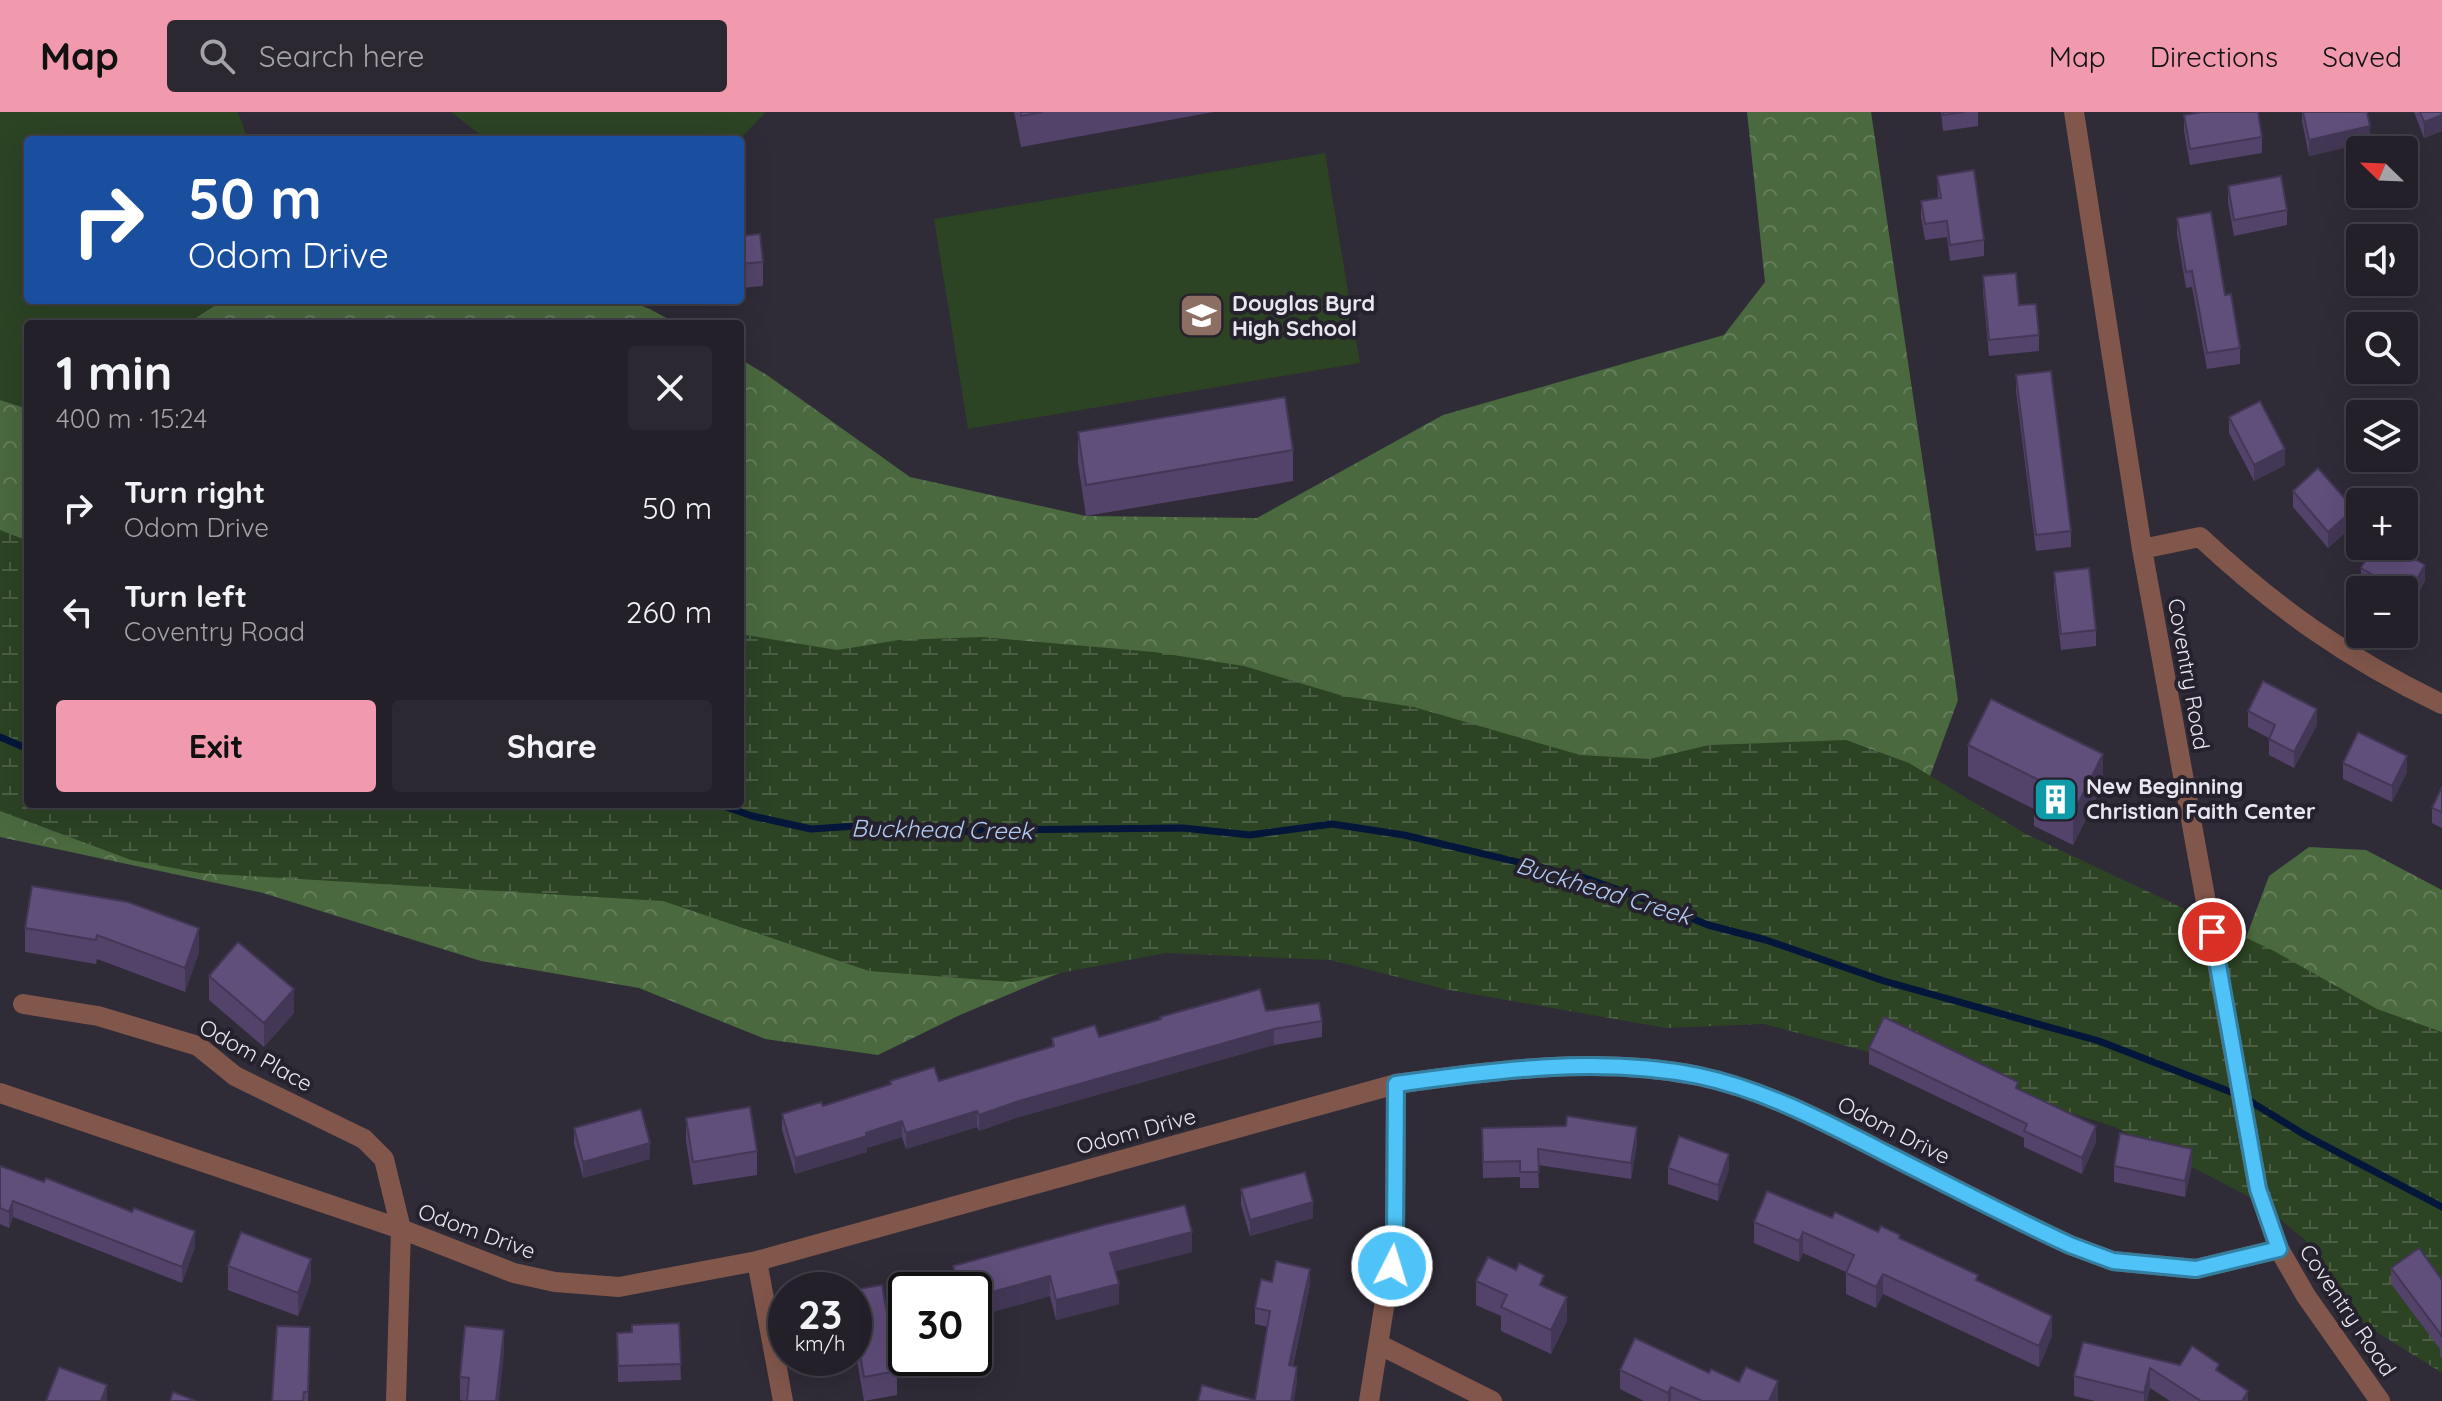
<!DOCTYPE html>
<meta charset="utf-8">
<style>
:root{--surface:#232029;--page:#2b2831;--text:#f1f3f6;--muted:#a3a3a8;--line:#403e46;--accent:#f29aad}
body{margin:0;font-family:Quicksand,sans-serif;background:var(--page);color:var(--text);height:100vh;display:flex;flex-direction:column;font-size:30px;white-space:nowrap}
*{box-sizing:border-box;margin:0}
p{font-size:26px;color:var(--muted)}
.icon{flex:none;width:44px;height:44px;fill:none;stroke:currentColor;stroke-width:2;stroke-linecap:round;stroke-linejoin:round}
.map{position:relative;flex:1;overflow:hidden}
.side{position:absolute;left:24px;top:208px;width:720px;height:488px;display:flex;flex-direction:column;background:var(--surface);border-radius:8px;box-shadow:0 8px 32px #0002,0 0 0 2px var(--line)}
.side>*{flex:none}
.guide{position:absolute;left:24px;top:24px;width:720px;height:168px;border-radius:8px;box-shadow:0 8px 32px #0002,0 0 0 2px var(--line);background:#1a4fa0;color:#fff;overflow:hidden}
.needle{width:52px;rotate:293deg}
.fabs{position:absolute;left:2346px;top:24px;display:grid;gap:16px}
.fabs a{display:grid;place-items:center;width:72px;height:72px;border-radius:8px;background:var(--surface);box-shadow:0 8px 32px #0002,0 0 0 2px var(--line);font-size:40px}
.speed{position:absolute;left:768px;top:1160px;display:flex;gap:16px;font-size:40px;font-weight:700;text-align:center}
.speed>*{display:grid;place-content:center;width:104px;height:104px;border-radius:50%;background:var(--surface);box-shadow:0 8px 32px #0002,0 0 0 2px var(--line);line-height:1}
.speed small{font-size:20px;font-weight:400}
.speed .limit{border:4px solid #111;border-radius:12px;background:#fff;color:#111}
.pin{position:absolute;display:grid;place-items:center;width:68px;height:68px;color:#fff;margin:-34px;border:4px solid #fff;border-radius:50%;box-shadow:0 2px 8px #0007}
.me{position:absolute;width:88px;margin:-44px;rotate:5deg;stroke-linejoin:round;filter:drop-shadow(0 0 6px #0008)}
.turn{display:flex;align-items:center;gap:28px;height:168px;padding:0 32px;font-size:36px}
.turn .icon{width:104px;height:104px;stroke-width:2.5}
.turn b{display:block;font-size:56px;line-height:68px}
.round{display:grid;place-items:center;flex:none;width:84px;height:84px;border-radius:8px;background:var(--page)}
.head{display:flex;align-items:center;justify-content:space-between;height:136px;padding:0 32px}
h1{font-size:48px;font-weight:800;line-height:60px}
.button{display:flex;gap:16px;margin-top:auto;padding:16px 32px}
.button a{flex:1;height:92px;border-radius:8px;background:var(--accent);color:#111;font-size:32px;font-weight:800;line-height:92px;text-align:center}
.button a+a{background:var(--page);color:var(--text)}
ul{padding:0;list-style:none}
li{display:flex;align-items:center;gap:24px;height:104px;padding:0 32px}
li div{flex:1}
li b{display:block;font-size:30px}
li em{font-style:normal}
header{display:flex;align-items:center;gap:48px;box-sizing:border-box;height:112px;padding:0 40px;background:var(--accent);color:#111}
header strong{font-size:38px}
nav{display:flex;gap:44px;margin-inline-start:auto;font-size:28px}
.search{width:560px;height:72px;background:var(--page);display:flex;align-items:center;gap:20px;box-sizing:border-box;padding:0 28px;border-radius:8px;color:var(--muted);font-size:30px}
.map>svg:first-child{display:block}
</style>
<header>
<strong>Map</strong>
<div class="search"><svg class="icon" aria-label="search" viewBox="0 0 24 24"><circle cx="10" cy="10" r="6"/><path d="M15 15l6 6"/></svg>Search here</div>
<nav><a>Map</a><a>Directions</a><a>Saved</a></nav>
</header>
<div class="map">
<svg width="2442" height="1289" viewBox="0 0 2442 1289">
<defs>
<pattern id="forest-crowns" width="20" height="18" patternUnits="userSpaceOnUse" patternTransform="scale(2)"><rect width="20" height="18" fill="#4a693f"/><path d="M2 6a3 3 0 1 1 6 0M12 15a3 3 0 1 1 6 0" fill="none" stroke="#647e5b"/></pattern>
<pattern id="wetland-marsh" width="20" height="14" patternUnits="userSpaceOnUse" patternTransform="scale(2)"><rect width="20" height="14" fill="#2c4324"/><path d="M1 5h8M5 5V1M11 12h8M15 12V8" fill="none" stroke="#4b5e44"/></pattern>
</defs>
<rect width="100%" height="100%" fill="#2f2b37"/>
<path fill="url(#forest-crowns)" d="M1747,0H1871L1958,588L1929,667L1667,844L1133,830L960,903L878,943L765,927L639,876L481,849L263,781L0,725V263L28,274V692H740V247L767,263L910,365L1086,404L1257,406L1443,303L1724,223L1765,170Z
M223,188H626L650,197L677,212H186Z
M2309,735L2366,738L2442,778V1153L2238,847L2269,764Z"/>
<path fill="url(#wetland-marsh)" d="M0,418L28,429V692H740V522L837,538L899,528L982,525L1154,540L1244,554L1343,584L1414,595L1580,643L1650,647L1709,633L1846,628L1909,651L2026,722L2274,839L2377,897L2442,920V1261L2364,1212L2304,1127L2259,1090L2115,1015L1933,957L1764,912L1666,916L1444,877L1331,848L1166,841L1012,870L869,859L663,789L200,761L131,748L0,699Z"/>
<path fill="#2c4324" d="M0,0H238L248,28H28V188H223L186,212H28V297L0,288Z
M451,0H766L739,28H487Z
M1325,41L1360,251L968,317L934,107Z"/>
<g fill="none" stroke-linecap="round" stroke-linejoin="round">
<path stroke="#04163a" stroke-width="7" d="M0,625L28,637
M209,692H223
M718,692L752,704L811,717L871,713L930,722L989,718L1183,716L1250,723L1332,712L1404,723L1585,766L1650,789L1708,813L1766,828L1884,869L2099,929L2236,982
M2248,988L2305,1023L2442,1095"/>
<path stroke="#82574b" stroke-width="20" d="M2074,0L2142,437L2258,1077L2279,1137L2306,1184L2380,1289
M2142,437L2200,425C2276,496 2348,547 2442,592
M23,892L98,904L198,934L235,964L364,1027L384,1047L401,1117L396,1289
M0,981L401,1117L514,1161L555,1170L619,1175L757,1149L1396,972C1495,958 1600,944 1699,964C1765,978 1825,1010 1885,1041C1946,1072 2008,1104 2070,1133L2113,1149L2196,1157L2279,1137
M757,1149L783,1289
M1380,1233L1492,1289
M1369,1289L1395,1127L1396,972"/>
</g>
<path fill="#53436a" d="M1014,0H1214L1021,35Z
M1941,0H1978V14L1943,19Z
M2302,0H2367L2370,30L2309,44L2302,9Z
M2414,0H2442V19L2424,26Z
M2184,3L2262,25V41L2190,53L2184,19Z
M1937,64L1984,128V144L1950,149L1947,125L1925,128L1921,105V89L1938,86Z
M2228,74L2287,98V113L2234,124L2228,90Z
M2177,106L2225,183L2240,236V252L2207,257L2192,175L2186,176L2177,122Z
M740,124L763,150V174L740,176Z
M1983,164L2019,193L2039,223V239L1989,244L1983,180Z
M2016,263L2071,419V435L2036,439L2016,279Z
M2229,305L2285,353L2254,369L2229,321Z
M1078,320L1293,338V369L1086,404L1078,351Z
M2293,379L2354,413L2328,436L2293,395Z
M2361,456L2425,469L2408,499L2404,497V478H2372L2361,472Z
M2054,460L2096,518V534L2061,538L2054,476Z
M2248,599L2317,613L2294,656L2269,643V626L2248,615Z
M1968,633L2103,673L2073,733L2034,714V697L1968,664Z
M2343,651L2407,660L2392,690L2343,667Z
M2442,675V716L2432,711V696Z
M32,774L199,840L185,880L97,847L96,852L25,840V816Z
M209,864L294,901L264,935L209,888Z
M1266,899L1322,909V925L1274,933L1019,1005L979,1019L977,1015L906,1037L902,1025L867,1036V1040L795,1062L782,1018V1002L823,994L890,972V969H939L1052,934V926L1099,925Z
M1869,936L2018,978L2096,1030L2082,1062L2024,1035V1026L1869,952Z
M686,1006L757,1039V1063L693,1073L686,1029Z
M574,1016L650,1047L583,1066L574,1032Z
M1482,1016L1637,1031L1631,1067L1538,1053L1539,1076H1520V1065L1483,1066Z
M2192,1053L2185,1085L2114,1070V1054Z
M0,1054L195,1135L182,1171L13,1105L9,1116L0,1112Z
M1668,1056L1729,1057L1718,1089L1668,1072Z
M1241,1077L1313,1106L1250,1124L1241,1093Z
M1832,1106L1900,1127L1978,1169L2052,1224L2039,1255L1883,1182L1876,1196L1846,1182V1160L1803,1141L1799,1150L1754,1131V1110Z
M1192,1140L1115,1159L1119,1192L1056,1208L1050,1184L974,1205V1178H954L953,1174V1154Z
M228,1154L311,1170L298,1204L228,1178Z
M2391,1156L2442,1168V1247L2440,1244V1237L2391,1172Z
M1476,1169L1544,1175L1567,1209L1551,1242L1501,1219V1204L1476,1193Z
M1272,1170L1310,1173L1293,1254L1297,1271L1255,1288L1268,1215L1255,1212V1196Z
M854,1178L897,1259V1283L864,1289L854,1231Z
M679,1211L681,1268L618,1270L617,1221L632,1220Z
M310,1236L308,1289H272Z
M504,1241L467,1289L460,1288V1265Z
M2180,1253L2219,1260L2248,1289H2170L2150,1276L2147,1289H2095L2074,1284V1264Z
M1620,1258L1709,1261L1778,1289H1644L1620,1277Z"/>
<path fill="#433756" d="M2442,3V19L2424,26V10Z
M2370,14V30L2309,44V28Z
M2285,337V353L2254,369V353Z
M2354,397V413L2328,436V420Z
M2425,453V469L2408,499V483Z
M2317,597V613L2294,656V640Z
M2103,642V673L2073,733V702Z
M2407,644V660L2392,690V674Z
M199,816V840L185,880V856Z
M294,877V901L264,935V911Z
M1274,917V933L1019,1005L979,1019V1003L1019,989Z
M977,999V1015L906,1037V1021Z
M902,1009V1025L867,1036V1040L795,1062V1046Z
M2096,1014V1030L2082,1062V1046Z
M1637,1015V1031L1631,1067V1051Z
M650,1031V1047L583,1066V1050Z
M2192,1037V1053L2185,1085V1069Z
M1729,1042V1057L1718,1089V1073Z
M13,1089V1105L9,1116V1100Z
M1313,1090V1106L1250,1124V1108Z
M195,1119V1135L182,1171V1155Z
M1192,1120V1140L1110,1161V1141Z
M1803,1120V1141L1799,1150V1129Z
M311,1147V1170L298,1204V1181Z
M1310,1157V1173L1289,1269V1253Z
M1883,1162V1182L1876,1196V1175Z
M1050,1164V1184L974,1205V1185Z
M1119,1172V1192L1056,1208V1188Z
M1567,1185V1209L1551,1242V1218Z
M2052,1204V1224L2039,1255V1234Z
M504,1218V1241L499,1289H496Z
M1297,1255V1271L1294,1289H1291Z
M2150,1256V1276L2147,1289H2144V1281Z
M1778,1269V1289H1769Z
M107,1273V1289H101Z
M1671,1275V1289H1668V1281Z
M2248,1279V1289H2242Z"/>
<path fill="#604e7b" stroke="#433756" stroke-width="2" d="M1021,0H1043L1021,4Z
M1943,0H1965L1943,3Z
M2202,0H2258L2262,25L2190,37L2184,3Z
M2303,0H2367L2370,14L2309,28Z
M2420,0H2442V3L2424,10Z
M1974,58L1984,128L1950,133L1947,109L1925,112L1921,89L1941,86L1937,64Z
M2281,64L2287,98L2234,108L2228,74Z
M2211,100L2225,183L2231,182L2240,236L2207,241L2192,159L2186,160L2177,106Z
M760,122L763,150L740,152V124Z
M2016,161L2019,193L2036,192L2039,223L1989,228L1983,164Z
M2051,259L2071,419L2036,423L2016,263Z
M1285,285L1293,338L1086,373L1078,320Z
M2260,289L2285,337L2254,353L2229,305Z
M2318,356L2354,397L2328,420L2293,379Z
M2374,434H2392L2425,453L2408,483L2404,481V478H2399L2361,456Z
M2089,456L2096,518L2061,522L2054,460Z
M2263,569L2317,597L2294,640L2269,627L2275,613L2248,599Z
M1991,587L2103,642L2073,702L2034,683L2041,669L1968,633Z
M2358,620L2407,644L2392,674L2343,651Z
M2442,675V700L2432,696Z
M32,774L128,790L199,816L185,856L97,823L96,828L25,816Z
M238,830L294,877L264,911L209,864Z
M1260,877L1266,899L1319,891L1322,909L1274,917L1019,989L979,1003L977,999L906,1021L902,1009L866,1021L867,1024L795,1046L782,1002L821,990L823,994L891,972L890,969L934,955L939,969L1054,934L1052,926L1095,913L1099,925L1161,907L1160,905Z
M1884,905L2018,970L2016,976L2096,1014L2082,1046L2024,1019L2027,1012L1869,936Z
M750,995L757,1039L693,1050L686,1006Z
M641,997L650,1031L583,1050L574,1016Z
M1567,1004L1637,1015L1631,1051L1538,1037L1539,1060H1520V1049L1483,1050L1482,1016L1566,1014Z
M2120,1021L2192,1037L2185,1069L2114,1054Z
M1679,1024L1729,1042L1718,1073L1668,1056Z
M0,1054L44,1070L46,1066L132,1100L134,1096L195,1119L182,1155L13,1089L9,1100L0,1096Z
M1305,1060L1313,1090L1250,1108L1241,1077Z
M1767,1079L1832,1106L1835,1100L1878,1120L1881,1114L1900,1123L1899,1126L1978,1163L1976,1168L2052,1204L2039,1234L1883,1162L1876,1175L1846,1161L1854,1143L1803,1120L1799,1129L1754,1110Z
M1185,1093L1192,1120L1110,1141L1119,1172L1056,1188L1050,1164L974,1185V1178H960L953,1154L1103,1113Z
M241,1120L311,1147L298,1181L228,1154Z
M2419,1136L2442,1168V1224L2391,1156Z
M1488,1145L1516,1158L1519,1151L1544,1163L1540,1173L1567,1185L1551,1218L1501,1195L1507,1183L1476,1169Z
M1276,1149L1310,1157L1289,1253L1297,1255L1291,1289H1198L1202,1273L1255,1288L1270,1199L1255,1196L1261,1167L1272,1170Z
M882,1173L897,1259L864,1265L854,1208L853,1178Z
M679,1211L681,1252L618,1254L617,1221L632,1220V1213Z
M277,1214L310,1215L308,1280H304L303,1289H272Z
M465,1214L504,1218L496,1289H467L469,1266L460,1265Z
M1635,1226L1709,1261L1711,1257L1739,1270L1746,1255L1778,1269L1769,1289H1702L1671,1275L1668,1281L1620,1258Z
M2083,1230L2180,1253L2192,1234L2219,1252L2216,1258L2248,1279L2242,1289H2201L2150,1256L2144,1281L2074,1264Z
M59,1255L107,1273L101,1289H46Z
M173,1280L196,1289H170Z"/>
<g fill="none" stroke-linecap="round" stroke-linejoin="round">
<defs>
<path id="route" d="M1392,1154L1395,1127L1396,972C1495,958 1600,944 1699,964C1765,978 1825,1010 1885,1041C1946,1072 2007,1104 2070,1133L2113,1149L2196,1157L2279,1137L2258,1077L2212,820"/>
</defs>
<use href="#route" stroke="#337fa1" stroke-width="20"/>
<use href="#route" stroke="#4fc3f7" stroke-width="14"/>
</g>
<defs>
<symbol id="school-square" viewBox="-11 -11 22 22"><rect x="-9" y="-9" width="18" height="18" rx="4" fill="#8d6e63" stroke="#25212d"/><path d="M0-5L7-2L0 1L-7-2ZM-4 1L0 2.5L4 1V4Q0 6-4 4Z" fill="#fff"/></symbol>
<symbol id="building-square" viewBox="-11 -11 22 22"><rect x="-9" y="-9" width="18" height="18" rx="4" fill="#0f9aa8" stroke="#25212d"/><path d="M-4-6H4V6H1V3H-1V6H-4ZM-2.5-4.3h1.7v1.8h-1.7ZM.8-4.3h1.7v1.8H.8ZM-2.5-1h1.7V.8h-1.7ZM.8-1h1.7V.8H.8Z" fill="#fff"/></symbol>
</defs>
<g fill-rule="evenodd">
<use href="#school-square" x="1176" y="178" width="51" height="51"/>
<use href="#building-square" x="2030" y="662" width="51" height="51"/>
</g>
<g text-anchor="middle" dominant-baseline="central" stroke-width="8" stroke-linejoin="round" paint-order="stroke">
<g font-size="22" font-weight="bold" fill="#e8e6ee" stroke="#25212d" text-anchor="start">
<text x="1232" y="191">Douglas Byrd<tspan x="1232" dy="25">High School</tspan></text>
<text x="2086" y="674">New Beginning<tspan x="2086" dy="25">Christian Faith Center</tspan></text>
</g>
<g font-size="22" fill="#e8e6ee" stroke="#25212d">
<text transform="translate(2189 562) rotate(80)">Coventry Road</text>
<text transform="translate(256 943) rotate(29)">Odom Place</text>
<text transform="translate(1894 1018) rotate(27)">Odom Drive</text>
<text transform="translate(1136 1019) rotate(-15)">Odom Drive</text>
<text transform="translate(477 1119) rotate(20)">Odom Drive</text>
<text transform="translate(2348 1198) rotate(56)">Coventry Road</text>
</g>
<g font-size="24" font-style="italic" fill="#b2caf2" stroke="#25212d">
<text transform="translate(942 717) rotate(1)">Buckhead Creek</text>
<text transform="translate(1604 778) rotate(17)">Buckhead Creek</text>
</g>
</g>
</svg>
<div class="fabs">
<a><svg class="needle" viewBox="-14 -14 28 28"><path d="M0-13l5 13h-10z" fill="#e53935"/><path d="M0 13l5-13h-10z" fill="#a3a3a8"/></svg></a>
<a><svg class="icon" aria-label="sound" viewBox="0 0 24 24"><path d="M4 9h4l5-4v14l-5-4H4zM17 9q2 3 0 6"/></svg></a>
<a><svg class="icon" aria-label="search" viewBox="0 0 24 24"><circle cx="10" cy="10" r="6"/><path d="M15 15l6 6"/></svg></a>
<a><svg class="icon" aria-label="layers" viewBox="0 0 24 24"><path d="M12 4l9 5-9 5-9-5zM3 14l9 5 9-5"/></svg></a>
<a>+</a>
<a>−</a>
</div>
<div class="speed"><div>23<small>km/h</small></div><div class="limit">30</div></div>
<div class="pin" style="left:2212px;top:820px;background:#d93025"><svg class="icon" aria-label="arrive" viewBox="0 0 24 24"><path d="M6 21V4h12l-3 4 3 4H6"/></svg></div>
<svg class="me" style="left:1392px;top:1154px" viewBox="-20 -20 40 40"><circle r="17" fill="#4fc3f7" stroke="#fff" stroke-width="3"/><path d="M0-11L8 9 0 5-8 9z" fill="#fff"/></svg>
<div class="guide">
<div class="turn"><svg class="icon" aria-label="right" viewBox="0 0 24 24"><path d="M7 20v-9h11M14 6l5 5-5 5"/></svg><div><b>50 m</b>Odom Drive</div></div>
</div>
<section class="side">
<div class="head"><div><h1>1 min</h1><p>400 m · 15:24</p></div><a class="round"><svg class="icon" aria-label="close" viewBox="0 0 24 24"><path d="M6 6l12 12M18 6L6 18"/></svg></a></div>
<ul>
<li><svg class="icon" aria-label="right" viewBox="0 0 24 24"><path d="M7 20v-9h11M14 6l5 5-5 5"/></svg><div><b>Turn right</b><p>Odom Drive</p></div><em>50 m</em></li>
<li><svg class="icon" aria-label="left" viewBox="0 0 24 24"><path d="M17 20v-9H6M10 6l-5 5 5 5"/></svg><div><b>Turn left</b><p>Coventry Road</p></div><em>260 m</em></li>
</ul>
<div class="button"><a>Exit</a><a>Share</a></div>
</section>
</div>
